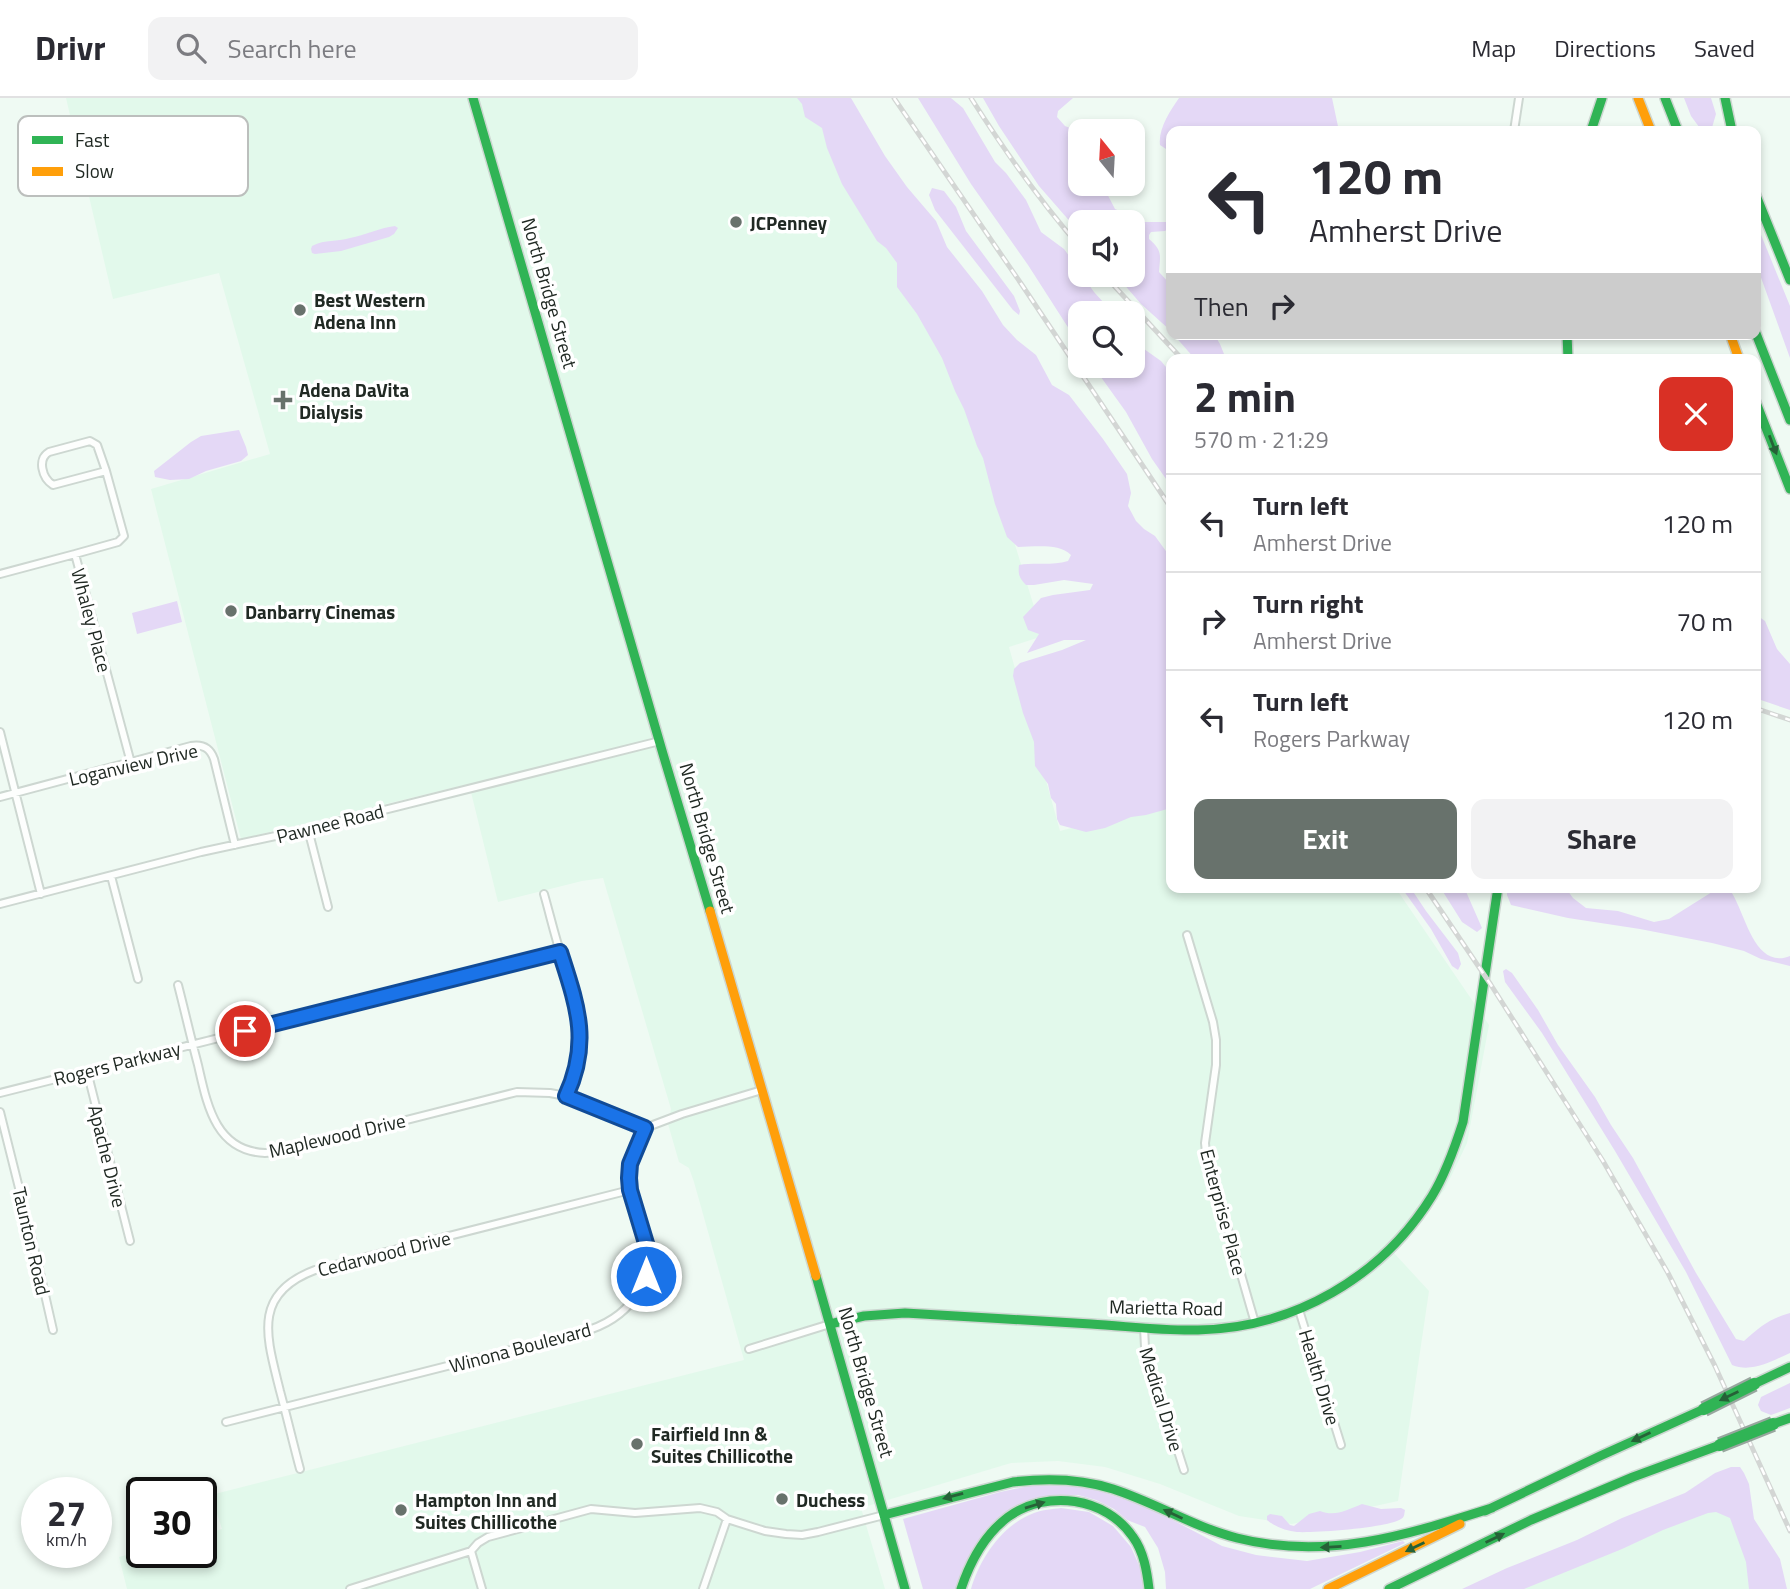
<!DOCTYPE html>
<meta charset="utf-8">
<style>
:root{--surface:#fff;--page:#f2f2f3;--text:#2b2b33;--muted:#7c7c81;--line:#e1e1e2;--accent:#68726c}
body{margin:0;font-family:"Titillium Web",sans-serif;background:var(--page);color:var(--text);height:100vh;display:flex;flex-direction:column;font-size:26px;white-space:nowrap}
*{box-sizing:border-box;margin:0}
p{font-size:23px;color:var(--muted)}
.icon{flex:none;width:38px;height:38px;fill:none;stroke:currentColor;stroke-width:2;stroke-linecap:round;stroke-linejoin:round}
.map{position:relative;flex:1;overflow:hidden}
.side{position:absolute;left:1166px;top:256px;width:595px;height:539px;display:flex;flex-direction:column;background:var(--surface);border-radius:14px;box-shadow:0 4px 10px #0003}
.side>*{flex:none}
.guide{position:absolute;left:1166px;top:28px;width:595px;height:214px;border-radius:14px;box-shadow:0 4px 10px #0003;background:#fff;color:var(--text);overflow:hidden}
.needle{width:46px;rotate:342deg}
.tools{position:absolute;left:1068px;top:21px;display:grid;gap:14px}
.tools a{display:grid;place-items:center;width:77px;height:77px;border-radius:14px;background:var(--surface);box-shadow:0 4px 10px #0003;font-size:35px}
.speed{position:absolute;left:21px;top:1379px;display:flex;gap:14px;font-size:35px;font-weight:700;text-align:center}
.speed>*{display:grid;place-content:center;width:91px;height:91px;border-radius:50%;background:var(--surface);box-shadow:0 4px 10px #0003;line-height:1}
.speed small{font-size:18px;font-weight:400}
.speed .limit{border:4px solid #111;border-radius:10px;background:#fff;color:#111}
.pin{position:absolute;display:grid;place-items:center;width:60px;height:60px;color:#fff;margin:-30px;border:4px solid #fff;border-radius:50%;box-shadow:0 2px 7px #0007}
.me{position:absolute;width:77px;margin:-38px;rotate:0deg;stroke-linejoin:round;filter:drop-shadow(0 0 5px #0008)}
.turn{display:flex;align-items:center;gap:24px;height:147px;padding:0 28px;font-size:32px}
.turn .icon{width:91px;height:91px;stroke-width:2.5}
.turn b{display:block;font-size:49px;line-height:60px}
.then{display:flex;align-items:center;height:66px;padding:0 28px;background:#0003;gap:14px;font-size:26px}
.round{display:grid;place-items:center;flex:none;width:74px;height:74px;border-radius:14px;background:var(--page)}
.overview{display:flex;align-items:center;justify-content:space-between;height:119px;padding:0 28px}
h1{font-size:42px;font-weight:700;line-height:52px}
.action{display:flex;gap:14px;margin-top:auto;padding:14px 28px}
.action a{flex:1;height:80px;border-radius:14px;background:var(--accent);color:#fff;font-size:28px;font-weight:700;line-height:80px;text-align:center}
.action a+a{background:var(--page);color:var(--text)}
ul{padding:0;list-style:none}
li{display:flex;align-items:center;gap:21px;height:98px;padding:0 28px;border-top:2px solid var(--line)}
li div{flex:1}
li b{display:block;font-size:26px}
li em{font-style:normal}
header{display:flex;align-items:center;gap:42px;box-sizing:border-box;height:98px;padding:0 35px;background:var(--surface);border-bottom:2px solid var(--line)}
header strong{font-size:33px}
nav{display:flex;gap:38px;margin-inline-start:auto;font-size:24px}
.search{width:490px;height:63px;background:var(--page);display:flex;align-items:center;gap:18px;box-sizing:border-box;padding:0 24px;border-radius:14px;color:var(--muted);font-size:26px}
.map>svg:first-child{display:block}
</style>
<header>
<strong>Drivr</strong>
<div class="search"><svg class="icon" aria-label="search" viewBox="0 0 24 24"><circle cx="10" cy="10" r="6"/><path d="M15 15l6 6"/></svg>Search here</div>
<nav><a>Map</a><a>Directions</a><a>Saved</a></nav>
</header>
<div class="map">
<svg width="1790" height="1491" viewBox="0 0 1790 1491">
<rect width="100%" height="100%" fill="#effaf3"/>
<path fill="#e2f9eb" d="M66,0H830L981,336L1043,538L1009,549L1060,733L1171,704V789H1395L1489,927L1467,1045L1445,1091L1394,1155L1429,1193L1398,1403L1292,1426L1239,1418L1160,1386L1105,1369L1058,1363L1011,1365L861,1410L885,1491H127L119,1459L142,1453V1454H201V1437L222,1431L211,1397L744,1262L694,1084L689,1070L679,1064L668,1026L671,1011L603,780L582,783L498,804L469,686L241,741L151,391L270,356L219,175L113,201Z
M1724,1397L1759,1491H1500Z"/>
<path fill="#e4d8f6" d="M797,0H851L885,58L907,89L936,123L947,149L982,193L1003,227L1017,242L1036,257L1052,287L1069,297L1103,341L1127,376L1131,395L1128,408L1136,423L1144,431L1155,438L1171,460V710L1146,717L1131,719L1105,730L1086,734L1060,727L1057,721L1056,706L1051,700L1048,686L1035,668L1034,644L1023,615L1013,578L1014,571L1020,565L1062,552L1086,542H1064L1027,555L1039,536L1028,532L1023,519L1041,500L1053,497L1090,492L1093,486L1064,482L1034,487H1026C1019,480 1018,476 1019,467C1035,464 1052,468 1068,463L1071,457C1059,445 1034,449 1018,449L1007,439L995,406L983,360L977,348L964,311L955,293L942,260L917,216L897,189V165L886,150L877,143L842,86L827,50L822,30L805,19L802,6Z
M918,0H951L963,10L995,64L1006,75L1026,102L1041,134L1064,151L1080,173V177H1082L1094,194L1113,215H1080V248L1028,167L971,86Z
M983,0H1073L1058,13L1057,19L1065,28L1077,33L1080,36V86H1102L1115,111L1143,124H1167L1168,131L1165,133L1151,134L1149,137V141C1163,153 1160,157 1159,174L1171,187V233L1141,206L1116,177H1132V124H1080V135L1039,88L999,28Z
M1179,0H1332L1339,33H1171V50L1166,51L1160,47C1158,31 1170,13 1179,0Z
M1684,0H1711L1716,16L1711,33H1702L1691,18Z
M932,90L944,93L956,109L966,133L1014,198L1020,213L1019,217L1013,212L935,112L929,97Z
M1755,122L1790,208V260L1755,163Z
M395,128L398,130L394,136L389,139L341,153L315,156L312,155L311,151L312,148C326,141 336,144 350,140C365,137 379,130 395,128Z
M1173,236H1214L1220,246L1226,261H1195Z
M1132,240L1137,246L1161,263L1171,275V388L1152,361L1126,314L1093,268H1132Z
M239,332L246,349L248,357L241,363L206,373L189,381L170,382L155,379L154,373L191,344L201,338Z
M177,503L182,524L137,536L132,515Z
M1755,516L1765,523L1777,551L1790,566V612L1755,600Z
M1401,789H1410L1426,813L1458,855L1461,866L1458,872L1452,868L1431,831Z
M1440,789H1464L1482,830L1477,834L1462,824Z
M1507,789H1565L1573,800L1586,810L1618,813L1654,824L1669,821L1712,794L1724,790H1729C1732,795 1735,800 1737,805C1747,825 1758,871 1790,858V868L1761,861L1744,853L1712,845L1640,831L1568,820L1511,807L1507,797Z
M1506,871L1512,875L1538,912L1558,947L1595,999L1611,1027L1633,1060L1696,1175L1736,1241L1744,1243C1760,1229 1769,1221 1790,1215V1255C1772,1263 1752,1275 1732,1267L1686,1174L1615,1053L1542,935L1505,884L1503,873Z
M1790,1285V1310L1771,1317L1761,1313L1758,1307L1761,1299Z
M1731,1369H1740L1744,1375L1749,1386L1754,1421L1780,1461L1787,1491H1749L1746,1464L1730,1420L1716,1414L1708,1415L1663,1432L1622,1451L1524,1491H1462L1507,1470L1577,1442L1622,1420L1685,1395L1715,1375Z
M1059,1387L1094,1391L1150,1410L1222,1448L1256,1457L1307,1463L1360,1454L1403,1443L1405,1445L1310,1491H1166L1165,1474L1158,1450L1145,1429L1127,1422L1114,1411L1096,1402L1078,1397H1053L1002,1418L956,1491H923L903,1421L1000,1394L1029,1388Z
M1362,1406L1381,1411L1401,1410L1405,1412C1404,1416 1405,1419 1401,1421C1387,1430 1315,1435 1297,1434C1287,1433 1275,1429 1267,1422V1418L1270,1416L1282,1418L1290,1427L1294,1428L1309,1416L1320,1413C1335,1419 1347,1412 1362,1406Z
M1061,1410L1089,1414L1113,1428L1131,1449L1142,1474L1143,1491H971C980,1460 1002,1427 1034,1415C1042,1412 1053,1411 1061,1410Z"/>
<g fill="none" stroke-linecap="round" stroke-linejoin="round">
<defs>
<path id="street" d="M1514,33L1519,0
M106,373L53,387C42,380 37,361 49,354L90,343L97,347L106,373L124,438L118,444L75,456L131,665
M0,476L75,456
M0,634L41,796
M0,699L191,648C203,646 210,650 214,661L235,747
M308,731L328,809
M111,778L138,881
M544,796C550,817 555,839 562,860C578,912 591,946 566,998
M0,806L201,754L308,731L660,643
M1187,837L1213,924L1216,942V967L1205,1045L1206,1055L1255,1225
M178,887C185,914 191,941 198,967C207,1006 215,1053 265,1055C274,1055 283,1052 292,1051L517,994L550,995L566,998L645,1030
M87,973L130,1143
M0,995L560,854
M0,1014L38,1166L53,1232
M1299,1212L1341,1347
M1144,1230L1145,1249L1184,1372
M749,1251L830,1226
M226,1324L582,1234C627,1222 657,1186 645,1138C640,1119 629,1100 629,1081C629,1063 637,1046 645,1030L682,1016L762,992
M300,1371C293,1345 287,1319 280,1293C267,1240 251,1196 315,1172L630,1092
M350,1491L471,1453
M482,1491L471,1453L478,1445L488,1439L591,1411L635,1415L700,1410L717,1414L727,1421L765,1433L786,1436L802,1437L818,1434L884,1417
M703,1491L727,1421"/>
<path id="fast" d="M473,0L663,656L710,813
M1665,0L1678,33
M1725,0L1732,33
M1591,33L1602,0
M1755,95L1790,182
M1755,233L1790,322
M1567,236L1568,261
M1755,302L1790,391
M816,1178L905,1491
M830,1226L864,1218L905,1215C967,1219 1029,1222 1091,1226C1126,1228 1162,1233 1198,1232C1294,1230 1382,1179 1432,1098C1446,1075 1455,1049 1463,1024L1498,789
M1754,1286L1790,1269
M1773,1326L1790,1320
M1485,1413L1600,1358L1704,1311
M884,1417L1013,1384C1046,1380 1082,1381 1113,1391C1156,1405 1194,1429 1237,1440C1327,1463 1407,1437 1492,1410
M961,1491C970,1464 984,1437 1008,1419C1047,1391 1106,1399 1133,1439C1144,1454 1147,1474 1149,1491
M1389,1491L1531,1422L1633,1379L1720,1347"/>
<path id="slow" d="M1638,0L1651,33
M1730,236L1739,261
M710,813L816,1178
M1328,1491L1460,1426"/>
</defs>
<use href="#street" stroke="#cdd7d1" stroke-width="10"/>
<use href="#fast" stroke="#cdd7d1" stroke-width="12"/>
<use href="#slow" stroke="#cdd7d1" stroke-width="12"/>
<use href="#street" stroke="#fdfefd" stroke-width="6"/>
<use href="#fast" stroke="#30b455" stroke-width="9"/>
<use href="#slow" stroke="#ff9f0a" stroke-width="9"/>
<defs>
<path id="rail" d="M894,0L1022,187L1171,410
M971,0C1004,52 1039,102 1080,149
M1104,177L1182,261
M1755,610L1790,622
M1425,789L1491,887L1603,1063L1668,1175L1715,1268L1790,1433"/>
</defs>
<use href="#rail" stroke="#d3d6d4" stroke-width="5"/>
<use href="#rail" stroke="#fff" stroke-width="2.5" stroke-dasharray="8" stroke-linecap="butt"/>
<defs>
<path id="fast-bridge" d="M1704,1311L1754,1286
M1720,1347L1773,1326"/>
</defs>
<use href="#fast-bridge" stroke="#98a69e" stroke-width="16" stroke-linecap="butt"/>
<use href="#fast-bridge" stroke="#30b455" stroke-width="12"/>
</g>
<defs><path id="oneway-solid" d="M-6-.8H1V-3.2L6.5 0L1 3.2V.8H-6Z" transform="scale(1.75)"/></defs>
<g fill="#266137">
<use href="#oneway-solid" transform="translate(1773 347) rotate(69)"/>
<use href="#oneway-solid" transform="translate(1729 1298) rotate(154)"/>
<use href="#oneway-solid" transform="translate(1641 1339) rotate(155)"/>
<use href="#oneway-solid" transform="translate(953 1398) rotate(165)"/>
<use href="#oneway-solid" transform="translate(1035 1407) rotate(-17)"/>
<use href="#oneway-solid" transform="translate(1173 1416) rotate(-155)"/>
<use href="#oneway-solid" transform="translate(1495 1440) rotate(-26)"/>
<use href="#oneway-solid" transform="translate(1331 1449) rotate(177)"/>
<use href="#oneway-solid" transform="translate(1415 1449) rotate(154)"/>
</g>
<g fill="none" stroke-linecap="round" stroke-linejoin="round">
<defs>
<path id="route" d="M245,933L560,854C577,907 591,944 566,998L645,1030L630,1066L629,1080L630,1092L648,1152L646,1178"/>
</defs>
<use href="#route" stroke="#114b97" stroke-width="18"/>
<use href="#route" stroke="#1a73e8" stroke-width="12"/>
</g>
<g fill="#68726c" stroke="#fff" stroke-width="2.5">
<circle cx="736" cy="124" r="7"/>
<circle cx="300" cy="212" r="7"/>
<path d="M279.5 291.5h7v7h7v7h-7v7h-7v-7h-7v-7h7z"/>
<circle cx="231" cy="513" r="7"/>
<circle cx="637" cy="1346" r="7"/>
<circle cx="782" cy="1401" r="7"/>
<circle cx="401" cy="1412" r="7"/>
</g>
<g text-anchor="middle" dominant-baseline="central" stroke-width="7" stroke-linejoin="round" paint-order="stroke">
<g font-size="19" font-weight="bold" fill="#202923" stroke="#fff" text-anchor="start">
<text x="750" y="124">JCPenney</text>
<text x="314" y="201">Best Western<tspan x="314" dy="22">Adena Inn</tspan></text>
<text x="299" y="291">Adena DaVita<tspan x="299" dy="22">Dialysis</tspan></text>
<text x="245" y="513">Danbarry Cinemas</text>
<text x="651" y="1335">Fairfield Inn &amp;<tspan x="651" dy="22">Suites Chillicothe</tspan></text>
<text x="415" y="1401">Hampton Inn and<tspan x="415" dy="22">Suites Chillicothe</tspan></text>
<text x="796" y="1401">Duchess</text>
</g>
<g font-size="19" fill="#202923" stroke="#fff">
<text transform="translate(550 195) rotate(74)">North Bridge Street</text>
<text transform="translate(92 522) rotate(75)">Whaley Place</text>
<text transform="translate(133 666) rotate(-13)">Loganview Drive</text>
<text transform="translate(330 725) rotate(-14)">Pawnee Road</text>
<text transform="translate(708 740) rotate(74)">North Bridge Street</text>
<text transform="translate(117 965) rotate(-14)">Rogers Parkway</text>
<text transform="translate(337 1037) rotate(-13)">Maplewood Drive</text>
<text transform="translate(108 1058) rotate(76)">Apache Drive</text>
<text transform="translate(1224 1114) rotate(75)">Enterprise Place</text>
<text transform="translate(32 1143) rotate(77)">Taunton Road</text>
<text transform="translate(384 1155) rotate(-14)">Cedarwood Drive</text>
<text transform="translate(1166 1209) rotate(1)">Marietta Road</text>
<text transform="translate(520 1249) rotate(-15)">Winona Boulevard</text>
<text transform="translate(1320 1279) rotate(73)">Health Drive</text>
<text transform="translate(867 1284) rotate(74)">North Bridge Street</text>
<text transform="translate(1162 1301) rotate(73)">Medical Drive</text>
</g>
</g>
<rect x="18" y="18" width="230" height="80" rx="10" fill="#fff" stroke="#bcbfbd" stroke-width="2"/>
<rect x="32" y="38" width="31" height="8" fill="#30b455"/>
<rect x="32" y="69" width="31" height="9" fill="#ff9f0a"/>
<g font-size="19" fill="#202923">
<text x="75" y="49">Fast</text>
<text x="75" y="80">Slow</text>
</g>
</svg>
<div class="tools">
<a><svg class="needle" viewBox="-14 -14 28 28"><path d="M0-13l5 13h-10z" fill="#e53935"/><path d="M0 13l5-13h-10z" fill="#7c7c81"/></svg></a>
<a><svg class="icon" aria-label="sound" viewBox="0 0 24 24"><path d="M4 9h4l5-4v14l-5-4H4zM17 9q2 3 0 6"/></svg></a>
<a><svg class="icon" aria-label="search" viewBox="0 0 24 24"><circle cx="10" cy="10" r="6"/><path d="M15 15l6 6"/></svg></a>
</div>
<div class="speed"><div>27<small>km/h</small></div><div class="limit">30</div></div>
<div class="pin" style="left:245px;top:933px;background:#d93025"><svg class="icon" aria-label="arrive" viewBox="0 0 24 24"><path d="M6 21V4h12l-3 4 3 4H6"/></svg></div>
<svg class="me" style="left:646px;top:1178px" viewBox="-20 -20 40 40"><circle r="17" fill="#1a73e8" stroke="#fff" stroke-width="3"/><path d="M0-11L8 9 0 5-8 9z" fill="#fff"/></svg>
<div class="guide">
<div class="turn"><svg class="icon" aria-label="left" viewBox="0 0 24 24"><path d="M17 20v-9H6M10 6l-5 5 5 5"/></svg><div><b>120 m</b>Amherst Drive</div></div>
<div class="then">Then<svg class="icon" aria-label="right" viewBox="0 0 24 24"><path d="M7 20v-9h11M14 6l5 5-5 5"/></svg></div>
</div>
<section class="side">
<div class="overview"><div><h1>2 min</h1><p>570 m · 21:29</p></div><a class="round" style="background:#d93025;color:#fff"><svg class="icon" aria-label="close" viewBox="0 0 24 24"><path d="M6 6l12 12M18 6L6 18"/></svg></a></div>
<ul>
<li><svg class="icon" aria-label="left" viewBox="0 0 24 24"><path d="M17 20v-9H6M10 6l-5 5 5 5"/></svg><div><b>Turn left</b><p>Amherst Drive</p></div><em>120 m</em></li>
<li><svg class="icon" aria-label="right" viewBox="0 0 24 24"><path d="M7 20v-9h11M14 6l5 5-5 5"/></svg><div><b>Turn right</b><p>Amherst Drive</p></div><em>70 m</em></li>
<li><svg class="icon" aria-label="left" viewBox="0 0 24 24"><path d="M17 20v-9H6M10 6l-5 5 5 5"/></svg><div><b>Turn left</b><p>Rogers Parkway</p></div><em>120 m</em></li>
</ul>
<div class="action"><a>Exit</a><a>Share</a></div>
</section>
</div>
